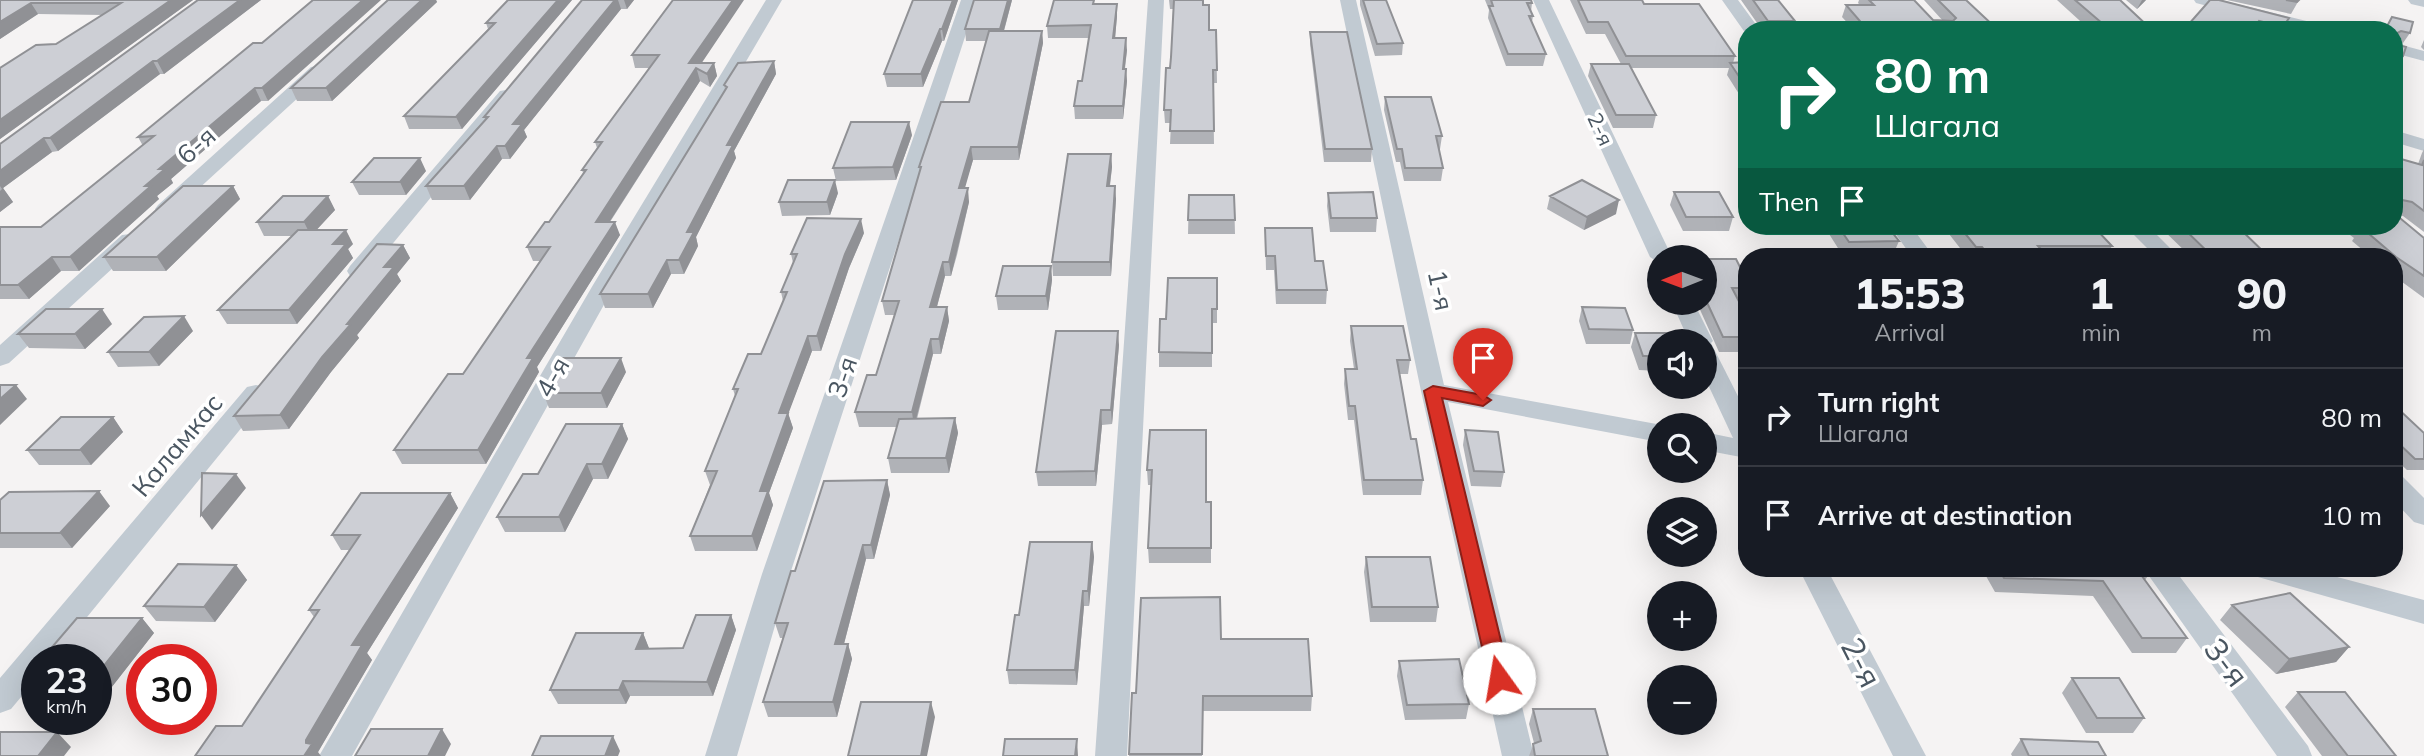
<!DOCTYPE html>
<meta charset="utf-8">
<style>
:root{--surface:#171b24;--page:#242831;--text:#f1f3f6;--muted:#9ea1a6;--line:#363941}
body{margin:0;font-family:Mulish,sans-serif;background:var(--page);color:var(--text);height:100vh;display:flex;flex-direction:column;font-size:26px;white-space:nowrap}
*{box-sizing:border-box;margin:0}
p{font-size:23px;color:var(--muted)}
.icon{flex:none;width:38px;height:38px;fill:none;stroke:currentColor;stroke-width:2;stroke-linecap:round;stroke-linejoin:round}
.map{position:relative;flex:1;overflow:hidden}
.drawer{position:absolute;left:1738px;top:248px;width:665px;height:329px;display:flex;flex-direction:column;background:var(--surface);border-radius:28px;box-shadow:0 7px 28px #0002}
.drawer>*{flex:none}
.hud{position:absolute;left:1738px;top:21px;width:665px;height:214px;border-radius:28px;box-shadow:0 7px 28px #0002;background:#0b6e4f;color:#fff;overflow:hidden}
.needle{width:46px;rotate:269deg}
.buttons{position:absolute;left:1647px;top:245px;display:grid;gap:14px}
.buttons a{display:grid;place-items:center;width:70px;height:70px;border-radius:50%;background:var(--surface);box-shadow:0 7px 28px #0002;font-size:35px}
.speed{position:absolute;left:21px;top:644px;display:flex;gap:14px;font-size:35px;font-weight:700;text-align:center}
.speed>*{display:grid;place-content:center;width:91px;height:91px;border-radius:50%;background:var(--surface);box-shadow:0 7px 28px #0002;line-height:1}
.speed small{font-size:18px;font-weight:400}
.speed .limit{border:10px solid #d22;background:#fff;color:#111}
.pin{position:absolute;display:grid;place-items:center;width:60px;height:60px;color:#fff;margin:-72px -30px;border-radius:50% 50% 50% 0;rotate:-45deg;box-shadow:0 0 7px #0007}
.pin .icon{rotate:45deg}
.me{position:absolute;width:77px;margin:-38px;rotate:347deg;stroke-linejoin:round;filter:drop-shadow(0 0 5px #0008)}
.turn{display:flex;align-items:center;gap:24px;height:147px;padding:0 21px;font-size:32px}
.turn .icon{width:91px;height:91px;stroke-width:2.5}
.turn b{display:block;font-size:49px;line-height:60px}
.then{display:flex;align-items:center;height:66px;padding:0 21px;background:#0003;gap:14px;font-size:26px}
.eta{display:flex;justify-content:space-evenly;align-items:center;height:119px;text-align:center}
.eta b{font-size:42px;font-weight:800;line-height:49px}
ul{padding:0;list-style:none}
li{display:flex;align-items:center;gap:21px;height:98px;padding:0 21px;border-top:2px solid var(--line)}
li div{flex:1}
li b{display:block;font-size:26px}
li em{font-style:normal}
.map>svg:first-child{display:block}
</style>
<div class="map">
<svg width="2424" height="756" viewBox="0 0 2424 756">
<rect width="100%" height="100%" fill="#f5f3f3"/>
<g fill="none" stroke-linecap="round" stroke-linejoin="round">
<path fill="#c1cad2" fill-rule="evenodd" d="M766,0H782L615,285L352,756H319L593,285Z
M961,0H977L790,574L737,756H705L762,574Z
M1148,0H1164L1127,756H1095Z
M1340,0H1356L1444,385L1662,425H1659V442L1448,402L1534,756H1502L1421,391Z
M1533,0H1549L1672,257H1659V263L1650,257Z
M1722,0H1738L1760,30H1746V34Z
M2194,0H2221L2327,26L2329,30H2300L2196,3Z
M2394,43L2424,51V61L2394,53Z
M317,66L323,67L326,71L323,75L172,213H158L155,209L158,205L311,67Z
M506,90L512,91L515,95L512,99L366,276H350L347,271L350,266L500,91Z
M2394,130L2424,139V151L2394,142Z
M1890,226H1911L1934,257H1912Z
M2125,226H2148L2179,257H2156Z
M130,234L138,235L141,240L138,245L9,363L0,366V345L122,235Z
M1672,303H1694L1713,341L1711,343L1746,412V458L1704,450V432L1733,438L1704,376V341H1689Z
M256,385L265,387L268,393L265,399L52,660H37V678L11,709L0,713V678L247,387Z
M2394,475L2403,477L2424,498V525L2414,522L2394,501Z
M1799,569H1827L1926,756H1893Z
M2144,569H2174L2308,746L2312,756H2277Z
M2254,569H2307L2424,600V624L2258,577Z"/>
<path fill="#c1cad2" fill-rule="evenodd" d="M2408,0H2424V7L2411,4Z"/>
</g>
<path fill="#b0b2b7" d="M0,0H193L0,139V68L56,44L103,15L38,14L0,39Z
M198,0H261L164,74H160L58,151L52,152L3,188L13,202L0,212V144Z
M388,0H436L437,2L332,101H297L291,88Z
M508,0H572L462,129H409L404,116L488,29L486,23Z
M582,0H634L627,9H621L524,130L527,137L510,159H502L470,200H432L426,186L485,119L484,117Z
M673,0L701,63H714L717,76L710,87L700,81L610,222L620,235L537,367L539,372L486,464H402L394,450L463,374L540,261H533L527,247L549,222L583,173L582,170L597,148L595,142L650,68H635L632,55Z
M913,0H958L944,41H942L923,87H887L884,74Z
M1012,0L1004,31H1042L1043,43L1019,160H973L964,188L969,202L957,255L951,276H945L937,307H947L949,321L941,354H933L917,419L955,418L958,433L949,473H891L888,458L897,427H859L855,412L876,375L894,315H885L882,301L920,172L919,167L969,102L986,41H966L965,29Z
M1169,0H1203V5L1209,30H1216L1217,83H1213L1214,144H1170L1171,123H1165L1164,110L1171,57L1173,9H1170Z
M1360,0H1386L1403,43L1402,55L1375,56L1360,5Z
M1485,0H1531L1532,3L1531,12L1533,16L1532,22L1546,54L1543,66H1506L1488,18L1489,10Z
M1570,0H1642L1644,4L1735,56L1733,63L1746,62V105L1727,75L1729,68H1631L1656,115L1653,128H1613L1588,76L1591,64H1621L1605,34H1586Z
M1741,0H1778L1795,21L1792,30H1762Z
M1859,0H1914L1933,20L1943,21L1924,0H1966L1998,30H1854L1842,17L1846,5H1860L1858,3Z
M2057,0H2120L2152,30H2090Z
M2126,0H2146L2137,9Z
M2227,0H2299L2291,14Z
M1096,4L1117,16L1115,38L1127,50L1125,69L1127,81L1123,119H1075L1074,106L1082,81L1089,38H1048L1047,26Z
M2289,18L2282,30H2186L2188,25Z
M2394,30L2410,33L2403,43L2398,41V45L2403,56L2397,66L2394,65Z
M1310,32L1372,149L1371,162H1324L1310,44Z
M2424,40V50L2421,47Z
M253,43L268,101H261L171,179L173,183L157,196L159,199L79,271H61L29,299H0V227H41L143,146L138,137Z
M774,61L776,74L734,151L736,158L696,237L698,246L684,274H671L653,308H605L600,294L725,89L724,85Z
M1385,97L1442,136L1440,149H1439L1443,168L1441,181H1404L1400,162H1396L1384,110Z
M912,135L896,180L836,181L833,168Z
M2424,149V232L2403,216L2397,215V216L2424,238V298L2394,276V257H2371L2352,241L2354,238L2338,226H2394V157L2418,164L2422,153Z
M1111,154L1112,167L1110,186L1116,199L1111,276H1053L1052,262Z
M426,171L406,195H359L352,182Z
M233,186L240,199L166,271H113L104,257Z
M1674,192L1733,217L1729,231H1683L1670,205Z
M838,193L830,215L782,216L779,202Z
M1328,193L1377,218L1376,232H1330L1327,206Z
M1189,195H1234L1235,234H1188Z
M328,196L335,210L316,230L353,244L348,249L353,258L297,324H227L218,310L293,236H264L257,222Z
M1550,196L1616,214L1584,230L1547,209Z
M1824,226H1891L1889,229L1899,241L1893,255L1843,256Z
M1913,226H2093L2112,246L2106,257H1967L1949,234L1950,229H1917Z
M2159,226H2237L2269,257H2191Z
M1265,228L1315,261L1327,290L1326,304H1276L1274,270H1266Z
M864,233L849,268L821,351H812L788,413L793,428L769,493L773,505L757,551H695L690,536L710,485L705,471L735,396L733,389L761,354L783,301L781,292L793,263L791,254Z
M403,245L410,258L397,274L401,281L357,335L359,338L331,372L289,429L243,431L234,416Z
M1704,259L1746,279V302H1740L1746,315V352H1719L1697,303H1704Z
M1051,266L1052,280L1048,310H998L996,296Z
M1217,278V323H1212V367H1159V352L1166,319Z
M1582,307L1633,330L1630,344H1586L1579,321Z
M112,324L85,349L29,348L18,334Z
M1351,326L1410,360L1408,374H1400L1411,439L1423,480L1421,495H1363L1354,420H1348L1344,384L1345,369H1354L1350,341Z
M193,331L159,366L118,367L108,352Z
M1635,333L1659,341V371L1639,370L1631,347Z
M1119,345L1112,424L1102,425L1096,486H1038L1036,472Z
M626,372L607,408H549L543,393Z
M2394,405L2424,433V470H2407L2394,458Z
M113,417L123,432L91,465H39L27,450Z
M622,424L628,439L608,479H593L565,532H505L497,517L538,474Z
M1150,430L1206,502H1211V563H1149L1148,548L1151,485H1148L1147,470Z
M1465,430L1504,472L1501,487L1471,486L1463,445Z
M887,480L890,495L874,559H866L844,644H848L852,659L837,717H768L763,702L783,638H780L775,623L795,571Z
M450,493L458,508L367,653L372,660L318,752L242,726L314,617L309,610L349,550H341L332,535Z
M0,500L110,506L72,548H0Z
M1092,542L1094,557L1089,606H1084L1077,685L1009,684L1007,670L1019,615Z
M1366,557L1438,607L1436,622H1370L1364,572Z
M236,565L247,580L215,622L156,621L144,606Z
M1982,569H2147L2150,573L2145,580L2187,638L2176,653H2132L2093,596L1995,592Z
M2232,605L2349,647L2336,662L2276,674L2220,620Z
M731,615L736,630L713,696H630L626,704H558L550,690L643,633L649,649L683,648Z
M142,618L154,633L111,688H96V660Z
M1221,639L1312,696L1311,711H1203L1202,756H1129L1132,693H1136Z
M1399,661L1469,704L1466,719L1405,720L1397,676Z
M37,665V680L30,673Z
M2072,678L2144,718L2133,733H2086L2062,693Z
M2298,692L2396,756H2322L2285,707Z
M1533,709L1608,756H1529L1534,743L1529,724Z
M2021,739L2106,756H2012L2011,754Z"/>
<path fill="#909195" d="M171,0H193L0,139V120Z
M240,0H261L164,74L157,61Z
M363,0H381L268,101L262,88Z
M422,0H436L437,2L332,101L326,88Z
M558,0H572L462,129L456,117Z
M615,0H618L621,9L524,130L527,137L510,159L505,146L513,124Z
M624,0H634L627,9Z
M733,0H744L697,70L700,81L601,235L596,222L689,63Z
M953,0H958L944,41L942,29Z
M1008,0H1012L1001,41L1000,29Z
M2142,0H2146L2137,9Z
M31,3L38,14L0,39V22Z
M1117,4V16L1114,50L1113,38Z
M940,29L942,41L923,87L921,74Z
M1042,31L1043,43L1019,160L1018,147Z
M1126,38L1127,50L1123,81V69Z
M153,61L160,74L58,151L50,138Z
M774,61L776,74L734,151L736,158L696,237L698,246L684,274L679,260L687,232L727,145Z
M714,63L717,76L710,87L707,74Z
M1126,69L1127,81L1123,119V106Z
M255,88L261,101L171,179L173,183L157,196L159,199L79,271L70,257L159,169Z
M909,122L912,135L896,180L893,167Z
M44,138L52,152L3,188L13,202L0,212V191L2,189L0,186V171Z
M497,146L502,159L470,200L464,186Z
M971,147L973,160L961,202L959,188Z
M1111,154L1112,167L1108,199L1107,186Z
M420,158L426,171L406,195L400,182Z
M835,180L838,193L830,215L827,202Z
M233,186L240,199L166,271L157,257Z
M1115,186L1116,199L1111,276L1110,262Z
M968,188L969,202L951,276L949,262Z
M328,196L335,210L311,236L304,222Z
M1619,200L1616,214L1584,230L1587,217Z
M861,219L864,233L849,268L821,351L817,336L845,254Z
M615,222L620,235L537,367L539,372L486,464L478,450L527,358Z
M346,230L353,244L348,249L353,258L297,324L289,310L333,244Z
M403,245L410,258L397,274L401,281L357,335L359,338L331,372L289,429L280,415L384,267Z
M52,257L61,271L29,299L18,285Z
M667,260L671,274L653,308L648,294Z
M943,262L945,276L933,321L930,307Z
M1051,266L1052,280L1048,310L1046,296Z
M947,307L949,321L941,354L939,339Z
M102,309L112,324L85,349L75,334Z
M184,316L193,331L159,366L149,352Z
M1118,331L1119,345L1112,424L1111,410Z
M808,336L812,351L783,428L779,413Z
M931,339L933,354L914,427L912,412Z
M621,358L626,372L607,408L601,393Z
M16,385L27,399L0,425V399Z
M1101,410L1102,425L1096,486L1095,471Z
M788,413L793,428L769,493L773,505L757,551L752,536L760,491Z
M113,417L123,432L91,465L80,450Z
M955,418L958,433L949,473L946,458Z
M622,424L628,439L608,479L602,464Z
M587,464L593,479L565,532L559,517Z
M236,474L246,488L212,530L201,515Z
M887,480L890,495L874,559L871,545Z
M99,491L110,506L72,548L60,533Z
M450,493L458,508L367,653L372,660L318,752L321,756H304L306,743V740L352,645Z
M1092,542L1094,557L1089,606L1088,591Z
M863,545L866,559L840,659L835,644Z
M236,565L247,580L215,622L204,607Z
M1083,591L1084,606L1077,685L1075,670Z
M731,615L736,630L713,696L707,682Z
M142,618L154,633L111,688L98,673Z
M643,633L649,648L643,664L636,649Z
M848,644L852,659L837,717L833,702Z
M2349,647L2336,662L2276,674L2289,659Z
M623,681L630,696L626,704L619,690Z
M931,702L935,717L927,756H921Z
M442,729L451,744L445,756H428Z
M57,732L71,747L64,756H38Z
M613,736L620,751L618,756H605Z
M1077,739L1078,756H1075Z"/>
<path fill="#cdcfd5" stroke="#909195" stroke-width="2" d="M0,0H171L0,120V68L36,45L56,44L121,3H31L0,22Z
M198,0H240L157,61H153L50,138H44L0,171V144Z
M313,0H363L262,88H255L159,169H165L145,186H151L70,257H52L18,285H0V227H41L154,136L138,137L253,43H262Z
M388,0H422L326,88H291Z
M508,0H558L456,117L404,116L495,23H486Z
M582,0H615L513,124H522L505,146H497L464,186H426L488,117H484Z
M673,0H733L689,63H714L707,74L696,68L596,222H615L527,358H533L478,450H394L448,374H463L550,247H527L545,222H549L586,170H582L602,142H595L659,55H632Z
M913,0H953L942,29H940L921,74H884Z
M974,0H1008L1000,29H965Z
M1054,0H1094L1093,4H1117L1113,38H1126L1123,69H1126L1123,106H1074L1078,81H1082L1091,25L1047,26Z
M1174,0H1203V5H1209V30H1216L1217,70H1213L1214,131H1170L1171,110H1164L1166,68H1170L1171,57Z
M1363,0H1386L1403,43L1377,44Z
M1491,0H1531L1532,3H1527L1533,16H1529L1546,54H1508L1489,6H1493Z
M1578,0H1642L1644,4H1699L1735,56H1626L1608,22H1588Z
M1753,0H1778L1795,21H1768Z
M1869,0H1914L1933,20L1953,21L1956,18L1938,0H1966L1998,30H1920L1917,27H1865L1846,5H1874Z
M2075,0H2120L2152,30H2110Z
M2210,0H2219L2289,18L2283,27L2259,21L2252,30H2207L2188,25Z
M2286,0H2299L2297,2Z
M2392,17L2413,22L2410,33L2401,31L2397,33L2398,45L2406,47L2403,56L2394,54V30H2385Z
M989,31H1042L1018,147H971L959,188H968L954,241L949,262H943L930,307H947L939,339H931L912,412H855L867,375H876L899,301H882L921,167H919L941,102H969Z
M1310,32H1347L1372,149H1325Z
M774,61L727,145H733L687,232H694L679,260H667L648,294H600L727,87L724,85L738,63Z
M1746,62V87L1730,63Z
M1591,64H1629L1656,115H1616Z
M1385,97H1431L1442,136H1436L1443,168H1405L1402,149H1397Z
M851,122H909L893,167L833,168Z
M1068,154H1111L1107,186H1115L1110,262H1052Z
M2394,157L2422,165L2424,160V211L2412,202L2402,200L2401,210L2394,211L2395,214L2424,238V276L2396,257L2361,227L2367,228L2365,226H2394Z
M374,158H420L400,182H352Z
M788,180H835L827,202H779Z
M1582,180L1619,200L1587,217L1550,196Z
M183,186H233L157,257H104Z
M1373,192L1377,218H1331L1328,193Z
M1674,192H1719L1733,217H1686Z
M1189,195H1234L1235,220H1188Z
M283,196H328L304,222H257Z
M807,218L861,219L845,254L817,336H808L779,413H788L760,491H768L752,536H690L717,471H705L738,389H733L748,354H761L787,292H781L797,254H791Z
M1838,226H1887L1899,241L1849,242Z
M1959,226H2093L2112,246H2038L2048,257H1990L1982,247H1976Z
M2181,226H2237L2269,257H2213Z
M1265,228H1312L1315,261H1323L1327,290H1277L1275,256H1266Z
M298,230H346L333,244H346L289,310H218Z
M377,244L403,245L384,267H394L347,324H351L322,357L280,415L234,416Z
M2160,256L2161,257H2106Z
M1704,259H1736L1746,279V288H1732L1746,315V337H1723L1704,296Z
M1003,266H1051L1046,296H996Z
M1168,278H1217V309H1212V353L1159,352L1160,319H1166Z
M1582,307L1625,308L1633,330L1589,329Z
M46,309H102L75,334H18Z
M184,316L149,352H108L144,317Z
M1351,326H1403L1410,360H1397L1411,439H1416L1423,480H1364L1355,406H1349L1345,369H1357Z
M1056,331H1118L1111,410H1101L1095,471L1036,472Z
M1635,333H1679L1682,341H1659V356H1643Z
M563,358H621L601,393H543Z
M0,385H16L0,399Z
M2394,405L2424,433V459H2415L2394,439Z
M61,417H113L80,450H27Z
M955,418L946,458H888L899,419Z
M566,424H622L602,464H587L559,517H497L523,474H538Z
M1150,430H1206V502H1211V548H1148L1152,470H1147Z
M1465,430L1498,432L1504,472L1474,471Z
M202,473L236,474L201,515Z
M887,480L871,545H863L835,644H848L833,702H763L788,623H775L791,571H795L824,481Z
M99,491L60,533H0V500L9,492Z
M361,493H450L352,645H362L306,740V743L312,744L304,756H195L216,726H242L319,610H309L360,535H332Z
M1030,542H1092L1088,591H1083L1075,670H1007L1015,615H1019Z
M1366,557H1430L1438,607H1372Z
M178,564L236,565L204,607L144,606Z
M1999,569H2147L2150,573L2139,572L2187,638H2142L2103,581L2004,578Z
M2290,593L2349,647L2289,659L2232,605Z
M1220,597L1221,639H1308L1312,696H1203L1202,754H1129L1132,693H1136L1141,598Z
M696,615H731L707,682L623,681L619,690H550L576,633H643L636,649L683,648Z
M77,618H142L98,673H96V660H41Z
M1459,659L1469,704L1407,705L1399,661Z
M37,665V673H30Z
M2072,678H2119L2144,718H2097Z
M2298,692H2345L2396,756H2348Z
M861,702H931L921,756H848Z
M1533,709H1595L1608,756H1535L1533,744L1541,741Z
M371,729H442L428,756H355Z
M0,732H57L38,756H0Z
M541,736H613L605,756H532Z
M1005,739H1077L1075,756H1003Z
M2021,739L2098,742L2106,756H2029Z"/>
<path fill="#d93025" stroke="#8d1f18" stroke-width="2" d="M1433,386L1483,395L1491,400L1483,406L1442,398L1510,678L1507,684L1499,686L1492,684L1489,678L1424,391Z"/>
<g text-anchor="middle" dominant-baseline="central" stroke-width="7" stroke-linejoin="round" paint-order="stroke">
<g font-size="21" fill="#4a5661" stroke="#fff">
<text transform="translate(1601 129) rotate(65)">2-я</text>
</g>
<g font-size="26" fill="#4a5661" stroke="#fff">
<text transform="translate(196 145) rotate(-42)">6-я</text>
<text transform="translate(1441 290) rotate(78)">1-я</text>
<text transform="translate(552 377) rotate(-60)">4-я</text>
<text transform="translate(842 377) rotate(-71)">3-я</text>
<text transform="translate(177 445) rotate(-50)">Каламкас</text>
</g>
<g font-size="32" fill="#4a5661" stroke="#fff">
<text transform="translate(1862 662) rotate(63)">2-я</text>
<text transform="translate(2227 662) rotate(53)">3-я</text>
</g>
</g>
</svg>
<div class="buttons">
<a><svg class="needle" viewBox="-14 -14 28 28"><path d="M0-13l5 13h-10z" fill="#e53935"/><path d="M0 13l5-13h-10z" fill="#9ea1a6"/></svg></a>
<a><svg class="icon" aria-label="sound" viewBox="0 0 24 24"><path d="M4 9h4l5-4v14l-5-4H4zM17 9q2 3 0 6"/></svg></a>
<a><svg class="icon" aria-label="search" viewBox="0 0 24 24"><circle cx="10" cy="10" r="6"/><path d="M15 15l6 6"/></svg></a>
<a><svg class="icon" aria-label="layers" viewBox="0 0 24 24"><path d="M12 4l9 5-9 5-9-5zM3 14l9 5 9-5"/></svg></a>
<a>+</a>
<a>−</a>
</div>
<div class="speed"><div>23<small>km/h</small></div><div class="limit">30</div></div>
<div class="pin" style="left:1483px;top:400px;background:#d93025"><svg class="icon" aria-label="arrive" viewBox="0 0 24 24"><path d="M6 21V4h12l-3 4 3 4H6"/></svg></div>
<svg class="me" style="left:1499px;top:678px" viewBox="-20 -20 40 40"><circle r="19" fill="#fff"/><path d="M0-13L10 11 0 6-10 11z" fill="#d93025"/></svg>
<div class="hud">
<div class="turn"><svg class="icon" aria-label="right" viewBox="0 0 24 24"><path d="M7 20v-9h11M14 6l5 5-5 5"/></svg><div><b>80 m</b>Шагала</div></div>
<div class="then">Then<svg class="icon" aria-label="arrive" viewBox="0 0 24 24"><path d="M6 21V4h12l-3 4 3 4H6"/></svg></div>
</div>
<section class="drawer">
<div class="eta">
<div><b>15:53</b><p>Arrival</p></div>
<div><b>1</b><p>min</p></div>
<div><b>90</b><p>m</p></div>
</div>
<ul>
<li><svg class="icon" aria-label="right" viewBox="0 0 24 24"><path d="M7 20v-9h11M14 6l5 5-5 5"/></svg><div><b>Turn right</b><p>Шагала</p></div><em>80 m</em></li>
<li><svg class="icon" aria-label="arrive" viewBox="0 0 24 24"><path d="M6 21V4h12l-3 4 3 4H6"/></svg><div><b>Arrive at destination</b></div><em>10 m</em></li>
</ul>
</section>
</div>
